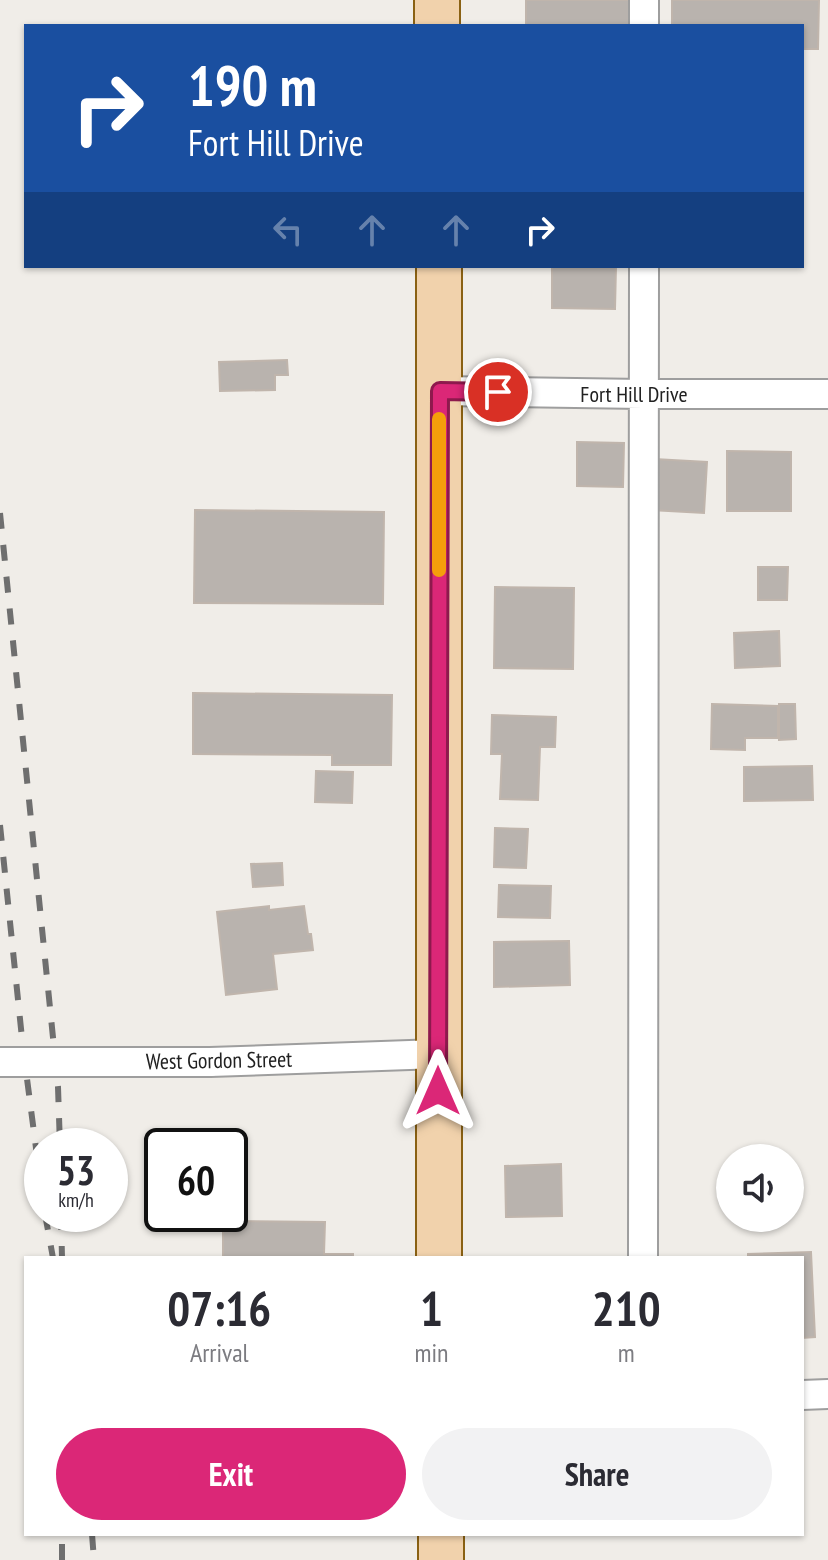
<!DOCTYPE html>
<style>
:root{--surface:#fff;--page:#f2f2f3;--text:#2b2b33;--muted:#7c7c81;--accent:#db2777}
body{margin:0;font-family:"PT Sans Narrow",sans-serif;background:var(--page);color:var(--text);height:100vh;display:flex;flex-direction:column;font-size:30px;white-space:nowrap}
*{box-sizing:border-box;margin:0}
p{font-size:26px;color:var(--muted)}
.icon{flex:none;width:44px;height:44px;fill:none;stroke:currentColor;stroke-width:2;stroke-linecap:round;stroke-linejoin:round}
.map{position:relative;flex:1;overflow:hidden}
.side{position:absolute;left:24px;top:1256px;width:780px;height:280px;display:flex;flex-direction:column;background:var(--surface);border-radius:0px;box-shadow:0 2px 6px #0004}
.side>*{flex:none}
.hud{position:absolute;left:24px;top:24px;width:780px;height:244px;border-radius:0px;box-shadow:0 2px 6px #0004;background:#1a4fa0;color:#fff;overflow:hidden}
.buttons{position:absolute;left:716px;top:1144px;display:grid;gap:16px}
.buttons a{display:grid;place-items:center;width:88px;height:88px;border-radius:50%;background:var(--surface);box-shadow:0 2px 6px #0004;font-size:40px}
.speed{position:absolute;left:24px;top:1128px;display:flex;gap:16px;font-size:40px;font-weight:700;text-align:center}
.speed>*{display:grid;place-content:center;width:104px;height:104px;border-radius:50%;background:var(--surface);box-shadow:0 2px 6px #0004;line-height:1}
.speed small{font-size:20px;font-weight:400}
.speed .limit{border:4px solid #111;border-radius:12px;background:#fff;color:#111}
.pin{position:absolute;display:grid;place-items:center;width:68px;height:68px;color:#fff;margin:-34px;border:4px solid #fff;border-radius:50%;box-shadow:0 2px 8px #0007}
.me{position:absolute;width:88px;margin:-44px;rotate:0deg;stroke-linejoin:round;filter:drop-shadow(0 0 6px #0008)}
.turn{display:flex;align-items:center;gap:28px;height:168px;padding:0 32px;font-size:36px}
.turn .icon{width:104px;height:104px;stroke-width:2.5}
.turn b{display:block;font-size:56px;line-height:68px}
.lanes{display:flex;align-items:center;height:76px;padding:0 32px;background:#0003;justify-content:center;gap:40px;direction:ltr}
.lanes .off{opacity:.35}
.eta{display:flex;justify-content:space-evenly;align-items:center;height:136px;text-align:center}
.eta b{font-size:48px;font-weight:700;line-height:56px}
.cta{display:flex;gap:16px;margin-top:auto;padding:16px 32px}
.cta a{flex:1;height:92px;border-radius:48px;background:var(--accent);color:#fff;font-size:32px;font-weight:700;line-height:92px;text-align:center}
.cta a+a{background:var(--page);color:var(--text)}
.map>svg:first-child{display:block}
</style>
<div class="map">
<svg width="828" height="1560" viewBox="0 0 828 1560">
<rect width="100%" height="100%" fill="#f0ede8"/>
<path fill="#b9b3ae" stroke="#c0b5ac" stroke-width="2" d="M526,0H635L634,26H526Z
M672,0H819L818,49H802V26H672Z
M552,266H616L615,309L552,308Z
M287,360L288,375H275V390L220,391L219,362Z
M577,442L624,443L623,487L577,486Z
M727,451L791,452V511H727Z
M654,459L707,462L704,513L651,510Z
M195,510L384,512L383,604L194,603Z
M758,567H788L787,600H758Z
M495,587L574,588L573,669L494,668Z
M779,631L780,666L735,668L734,633Z
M193,693L392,695L391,765H332V755L193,754Z
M712,704L778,706V738H745V750L711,749Z
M779,704H795L796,739L779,740Z
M492,715L556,717L555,747H540L538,800L500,799L502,754H491Z
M812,766L813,800L744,801V767Z
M316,771L353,772L352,803L315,802Z
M495,828L528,829L526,868L494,867Z
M282,863L283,885L253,887L251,864Z
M499,885L551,886L550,918L498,917Z
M269,906V910L304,906L308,934H311L313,950L273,954L277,989L226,995L217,912Z
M569,941L570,985L494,987V942Z
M561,1164L562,1216L506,1217L505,1166Z
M223,1221L325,1222L324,1254H353V1258H223Z
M811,1252L815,1337L802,1338V1258H748V1254Z"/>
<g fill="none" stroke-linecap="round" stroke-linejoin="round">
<defs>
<path id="minor" d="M644,26V0
M440,391L643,394H828
M210,1062L438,1054
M643,1258L644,266
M802,1395L828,1394"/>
<path id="primary" d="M437,0V26
M439,266V1258
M441,1534V1560"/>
</defs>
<use href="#minor" stroke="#9e9e9e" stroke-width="32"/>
<use href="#primary" stroke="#8a6113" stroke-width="48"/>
<use href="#minor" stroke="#fff" stroke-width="28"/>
<use href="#primary" stroke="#f1d2ac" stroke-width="44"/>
<path stroke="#6f6f6f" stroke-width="6" stroke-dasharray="16 16" stroke-linecap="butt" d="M0,513L58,1087L60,1146
M0,825L23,1048L42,1194
M45,1214L53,1258
M61,1214L62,1258
M92,1534L94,1560
M62,1560V1534"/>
<defs>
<path id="minor-bridge" d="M0,1062H210"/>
</defs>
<use href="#minor-bridge" stroke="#9e9e9e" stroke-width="32" stroke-linecap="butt"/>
<use href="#minor-bridge" stroke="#fff" stroke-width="28"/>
</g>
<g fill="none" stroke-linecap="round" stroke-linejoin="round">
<defs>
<path id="route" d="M438,1091L440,391L498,392"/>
</defs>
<use href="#route" stroke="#8e194d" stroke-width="20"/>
<use href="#route" stroke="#db2777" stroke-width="14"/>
<path stroke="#f59e0b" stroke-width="14" d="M439,570V419"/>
</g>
<g text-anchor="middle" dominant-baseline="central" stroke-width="8" stroke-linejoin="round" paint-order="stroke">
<g font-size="22" fill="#212121" stroke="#fff">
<text x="634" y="394">Fort Hill Drive</text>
<text transform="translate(219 1060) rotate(-1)">West Gordon Street</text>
</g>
</g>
</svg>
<div class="buttons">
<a><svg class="icon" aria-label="sound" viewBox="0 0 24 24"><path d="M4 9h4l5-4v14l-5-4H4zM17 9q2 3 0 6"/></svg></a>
</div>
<div class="speed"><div>53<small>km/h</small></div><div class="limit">60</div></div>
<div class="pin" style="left:498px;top:392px;background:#d93025"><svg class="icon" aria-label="arrive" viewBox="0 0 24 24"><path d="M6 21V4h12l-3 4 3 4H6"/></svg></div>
<svg class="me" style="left:438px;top:1091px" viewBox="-20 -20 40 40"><path d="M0-17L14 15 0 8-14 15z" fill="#db2777" stroke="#fff" stroke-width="4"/></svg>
<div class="hud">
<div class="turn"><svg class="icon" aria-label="right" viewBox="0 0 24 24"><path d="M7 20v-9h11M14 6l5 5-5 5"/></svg><div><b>190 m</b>Fort Hill Drive</div></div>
<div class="lanes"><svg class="icon off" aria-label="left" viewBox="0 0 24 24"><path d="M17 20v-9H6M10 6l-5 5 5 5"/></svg><svg class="icon off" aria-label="ahead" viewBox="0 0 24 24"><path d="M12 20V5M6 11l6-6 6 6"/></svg><svg class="icon off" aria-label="ahead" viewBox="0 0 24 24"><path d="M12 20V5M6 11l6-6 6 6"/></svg><svg class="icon" aria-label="right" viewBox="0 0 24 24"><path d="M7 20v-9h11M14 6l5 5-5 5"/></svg></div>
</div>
<section class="side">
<div class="eta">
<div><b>07:16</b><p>Arrival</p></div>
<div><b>1</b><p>min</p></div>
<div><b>210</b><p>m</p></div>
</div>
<div class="cta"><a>Exit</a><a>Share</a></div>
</section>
</div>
